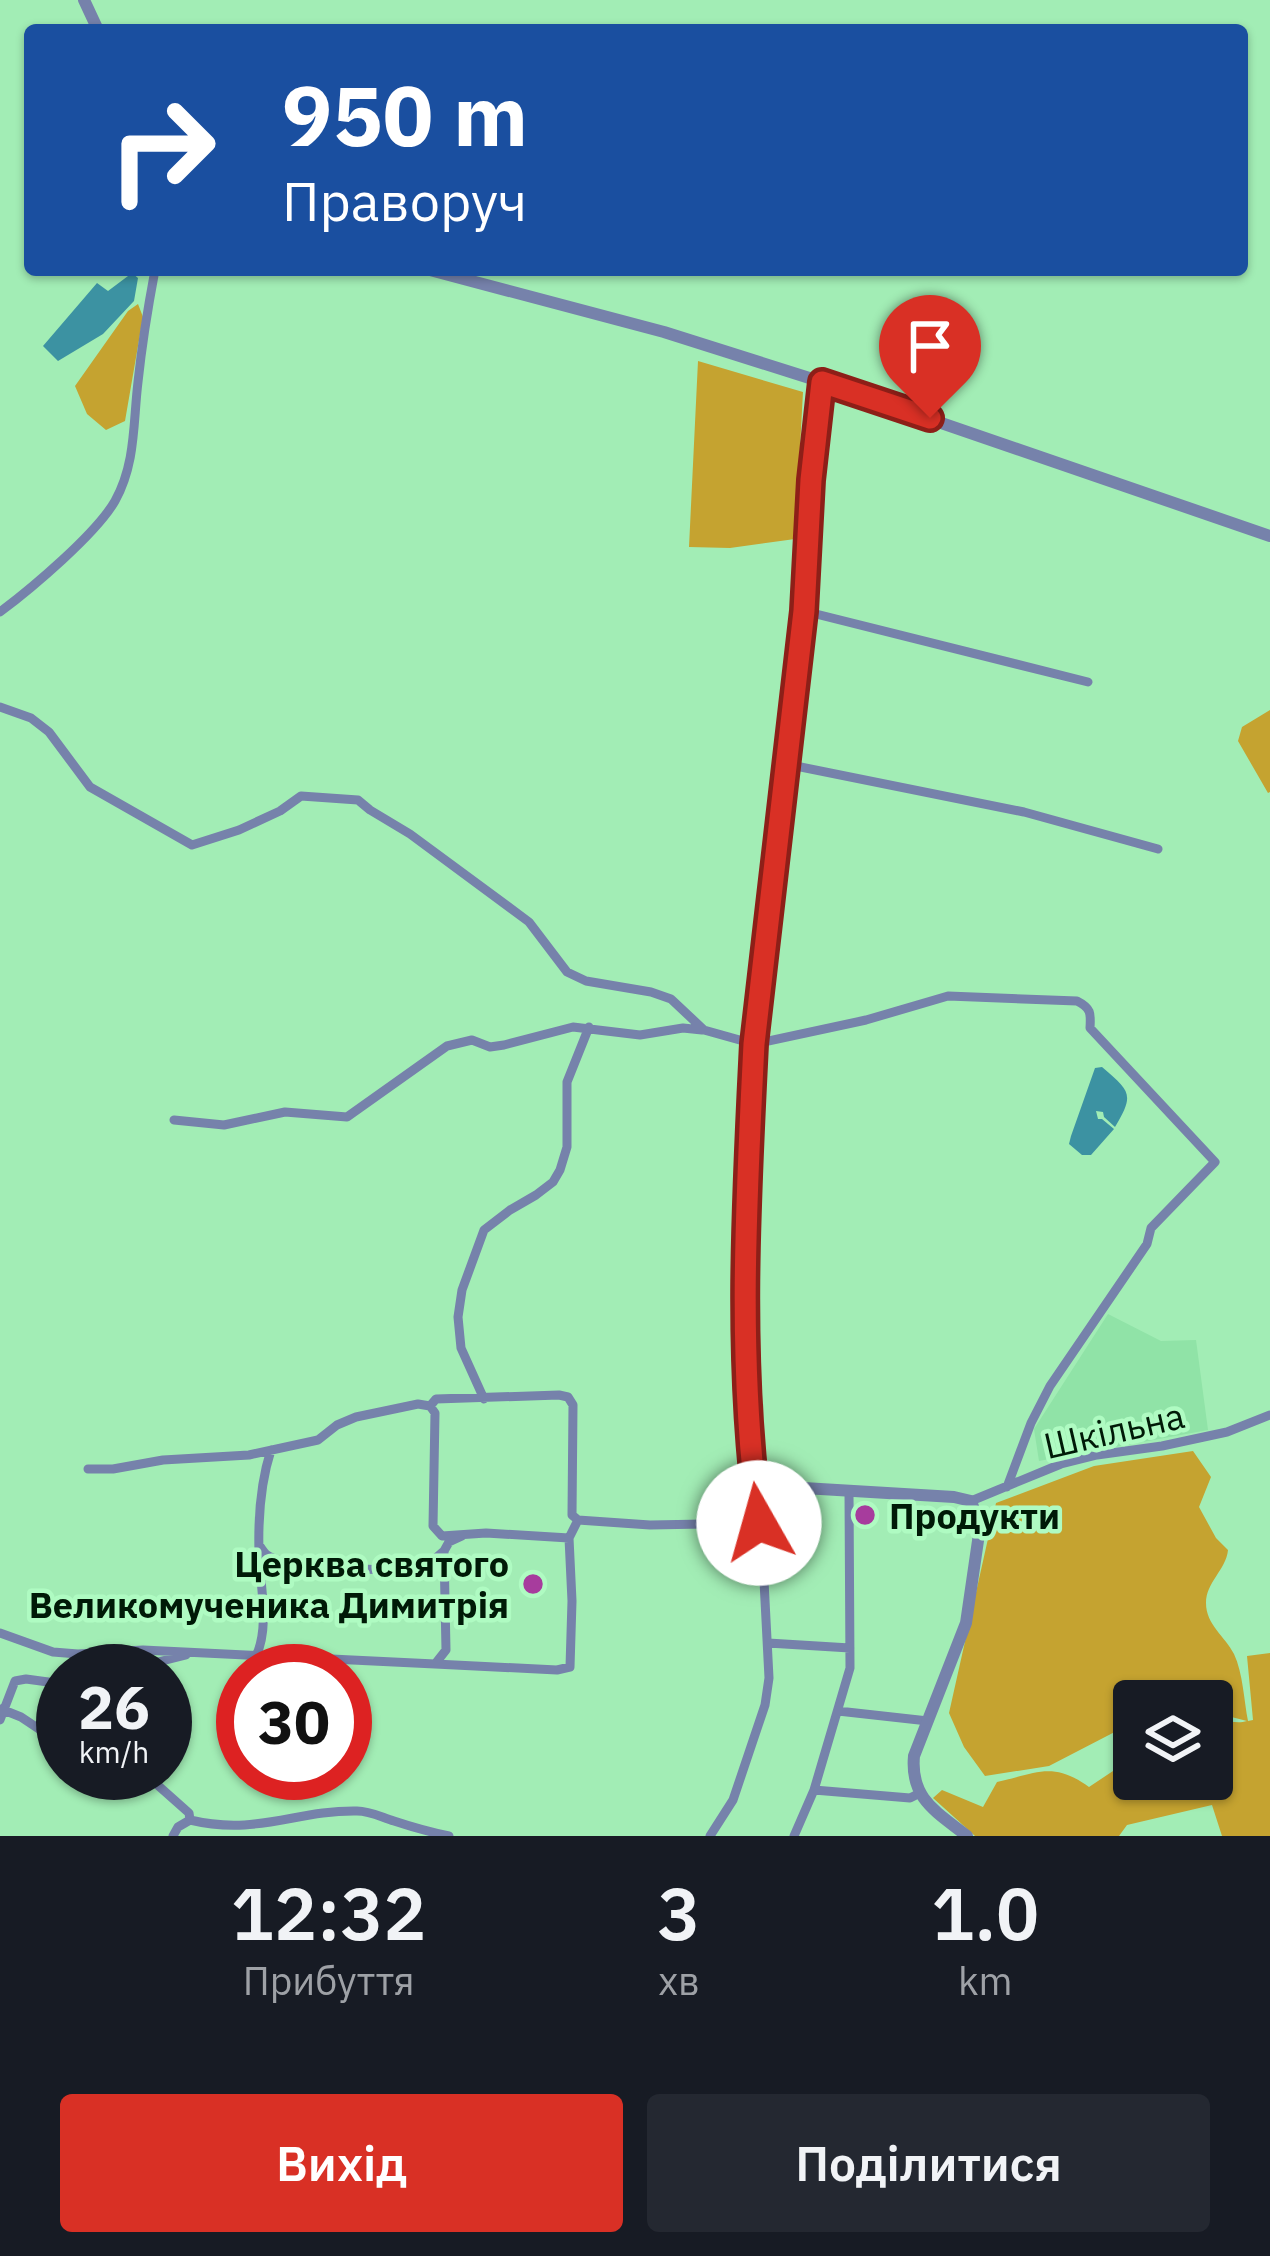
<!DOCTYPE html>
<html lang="uk">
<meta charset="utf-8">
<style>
:root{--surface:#171b24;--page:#242831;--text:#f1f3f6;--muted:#9ea1a6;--accent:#d93025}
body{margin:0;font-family:"IBM Plex Sans",sans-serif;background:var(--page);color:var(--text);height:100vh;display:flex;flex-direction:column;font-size:45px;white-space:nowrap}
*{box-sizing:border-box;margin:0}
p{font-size:39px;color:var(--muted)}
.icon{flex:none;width:66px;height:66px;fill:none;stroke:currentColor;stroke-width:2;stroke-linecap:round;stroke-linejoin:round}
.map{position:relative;height:1836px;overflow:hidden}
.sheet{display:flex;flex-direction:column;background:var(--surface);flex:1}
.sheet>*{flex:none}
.top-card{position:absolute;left:24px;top:24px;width:1224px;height:252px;border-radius:12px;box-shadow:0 3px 9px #0004;background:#1a4fa0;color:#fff;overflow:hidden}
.buttons{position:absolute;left:1113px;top:1680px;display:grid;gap:24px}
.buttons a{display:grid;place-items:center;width:120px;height:120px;border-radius:12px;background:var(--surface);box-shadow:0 3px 9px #0004;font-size:60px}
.speed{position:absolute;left:36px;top:1644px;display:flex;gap:24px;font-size:60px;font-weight:700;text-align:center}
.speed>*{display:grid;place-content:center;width:156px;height:156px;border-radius:50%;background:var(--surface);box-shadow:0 3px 9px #0004;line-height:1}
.speed small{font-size:30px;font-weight:400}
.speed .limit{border:18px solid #d22;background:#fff;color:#111}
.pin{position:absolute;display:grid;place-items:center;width:102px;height:102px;color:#fff;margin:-123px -51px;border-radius:50% 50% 50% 0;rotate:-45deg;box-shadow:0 0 12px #0007}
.pin .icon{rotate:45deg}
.me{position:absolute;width:132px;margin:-66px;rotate:353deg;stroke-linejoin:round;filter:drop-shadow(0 0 9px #0008)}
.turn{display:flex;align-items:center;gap:42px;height:252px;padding:0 60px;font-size:54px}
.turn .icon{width:156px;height:156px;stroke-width:2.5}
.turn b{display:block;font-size:84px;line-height:102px}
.eta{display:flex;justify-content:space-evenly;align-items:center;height:204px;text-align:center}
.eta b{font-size:72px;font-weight:600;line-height:84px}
.button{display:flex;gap:24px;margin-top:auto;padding:24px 60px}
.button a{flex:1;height:138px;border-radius:12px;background:var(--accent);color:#fff;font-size:48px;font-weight:600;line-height:138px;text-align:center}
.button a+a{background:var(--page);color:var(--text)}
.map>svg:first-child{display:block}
</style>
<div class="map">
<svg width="1270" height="1836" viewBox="0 0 1270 1836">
<rect width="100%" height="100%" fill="#a2edb5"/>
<path fill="#90e3a7" d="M1108,1314L1161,1341L1196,1340L1208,1430L1039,1461L1034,1429Z"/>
<path fill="#c5a330" d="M138,304L143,317L125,421L106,430L87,414L75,386L128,311Z
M698,361L803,392L795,539L730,548L689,547Z
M1270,710V792L1268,793L1238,741L1242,727Z
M1193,1451L1211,1477L1199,1507L1216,1538L1228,1550C1226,1570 1206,1582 1206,1603C1206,1625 1225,1636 1234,1654C1243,1673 1244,1701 1248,1721L1253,1720L1247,1656L1270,1653V1836H1222L1212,1805L1127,1825L1119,1836H975L933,1798L942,1790L983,1807L997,1782C1037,1773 1053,1761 1089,1787L1119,1767L1134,1761V1779H1212V1722C1225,1718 1235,1725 1247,1721L1212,1712V1701H1134V1722L1049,1766L985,1776L964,1747L949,1713L996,1503L1094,1466Z"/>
<path fill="#3c92a2" d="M132,273L138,278L134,301L103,334L58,361L43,346L97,283L108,291Z
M1102,1067C1130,1091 1135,1094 1115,1127L1104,1117L1103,1112L1096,1111L1098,1119H1102L1114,1129L1091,1155H1082L1069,1144L1071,1136L1095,1068Z"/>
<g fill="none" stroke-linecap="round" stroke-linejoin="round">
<path stroke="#7682ab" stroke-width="9" d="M804,611L1088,682
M0,612C32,588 96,534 115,501C136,463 133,423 138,382C142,344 148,307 155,270
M0,707L31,718L49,732L90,787L192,845L239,830L280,811L301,796L358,800L370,810L410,834L529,922L567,972L586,981L651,992L671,999L704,1030L754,1044L866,1020L948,996L1077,1001C1091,1008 1091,1013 1090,1028L1215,1162L1151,1228L1147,1244L1050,1386L1031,1423L1007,1487
M786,764L1024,812L1158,849
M174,1120L224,1125L285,1112L347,1117L447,1046L472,1040L490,1047L504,1045L573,1027L640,1035L683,1028L702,1030
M484,1399L461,1348L458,1317L462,1290L484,1230L510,1210L536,1195L553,1182L560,1170L567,1147V1082L589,1027
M430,1406L435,1413L433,1526L442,1536L486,1533L569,1538L578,1520L650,1525L759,1523
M88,1469H113L163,1460L249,1455L318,1440L337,1425L356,1417L418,1404L430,1406L436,1399L559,1395L568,1397L573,1405L572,1515L578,1520
M971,1501L1061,1464L1097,1455L1162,1446L1227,1432L1270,1415
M259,1545C265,1553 264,1554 273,1558C301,1571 387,1569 422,1570L444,1551
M0,1633L53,1652L78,1654L143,1650L435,1664L446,1650L444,1551L449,1542L462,1536
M768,1643L850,1648
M256,1656C270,1627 260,1585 259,1553C258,1518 260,1484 271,1450
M435,1664L557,1670L570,1667L572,1601L569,1538
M122,1671L186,1655
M1,1709L21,1717L63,1745
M838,1711L928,1721
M0,1720L15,1681L26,1679L63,1684
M144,1773L189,1813L190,1820C257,1836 296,1810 357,1811C370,1811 381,1817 394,1821C412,1827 430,1832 449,1836
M814,1790L910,1798L920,1793
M173,1836L178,1827L190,1820
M710,1836L733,1800L765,1705L769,1678L764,1581L754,1485
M794,1836L814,1790L850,1668L849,1491"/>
<path stroke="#7682ab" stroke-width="12" d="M84,0L98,30
M430,270L664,332L822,382L1270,536
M822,382C805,470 810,563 799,653C766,929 726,1207 754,1485L954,1497L971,1501L980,1527L966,1623L914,1756C910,1799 937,1812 967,1836"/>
</g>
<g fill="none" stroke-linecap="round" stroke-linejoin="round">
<defs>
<path id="route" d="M759,1523C737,1364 746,1204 754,1044L804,611L811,480L822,382L930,418"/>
</defs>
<use href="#route" stroke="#8d1f18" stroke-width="30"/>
<use href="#route" stroke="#d93025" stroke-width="21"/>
</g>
<g fill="#a73c9d" stroke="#affbc2" stroke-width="4.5">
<circle cx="865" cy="1515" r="12"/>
<circle cx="533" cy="1584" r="12"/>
</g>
<g text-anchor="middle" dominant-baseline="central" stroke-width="9" stroke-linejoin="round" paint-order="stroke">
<g font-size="36" fill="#001a07" stroke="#affbc2">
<text transform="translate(1114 1430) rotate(-13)">Шкільна</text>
</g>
<g font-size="36" font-weight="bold" fill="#001a07" stroke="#affbc2" text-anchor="start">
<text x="889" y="1515">Продукти</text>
<text x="509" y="1563" text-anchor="end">Церква святого<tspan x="509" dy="41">Великомученика Димитрія</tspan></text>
</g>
</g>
</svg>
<div class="buttons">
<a><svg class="icon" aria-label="layers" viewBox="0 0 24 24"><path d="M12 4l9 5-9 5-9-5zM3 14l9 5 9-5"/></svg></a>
</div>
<div class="speed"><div>26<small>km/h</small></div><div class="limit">30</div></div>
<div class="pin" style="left:930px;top:418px;background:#d93025"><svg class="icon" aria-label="arrive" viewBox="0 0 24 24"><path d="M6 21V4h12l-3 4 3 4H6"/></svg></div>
<svg class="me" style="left:759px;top:1523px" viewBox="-20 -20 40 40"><circle r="19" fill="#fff"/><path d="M0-13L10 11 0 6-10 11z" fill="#d93025"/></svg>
<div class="top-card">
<div class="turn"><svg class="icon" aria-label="right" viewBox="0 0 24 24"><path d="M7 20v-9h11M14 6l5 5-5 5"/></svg><div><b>950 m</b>Праворуч</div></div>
</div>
</div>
<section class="sheet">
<div class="eta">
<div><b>12:32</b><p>Прибуття</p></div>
<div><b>3</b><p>хв</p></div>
<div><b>1.0</b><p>km</p></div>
</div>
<div class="button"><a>Вихід</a><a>Поділитися</a></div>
</section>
